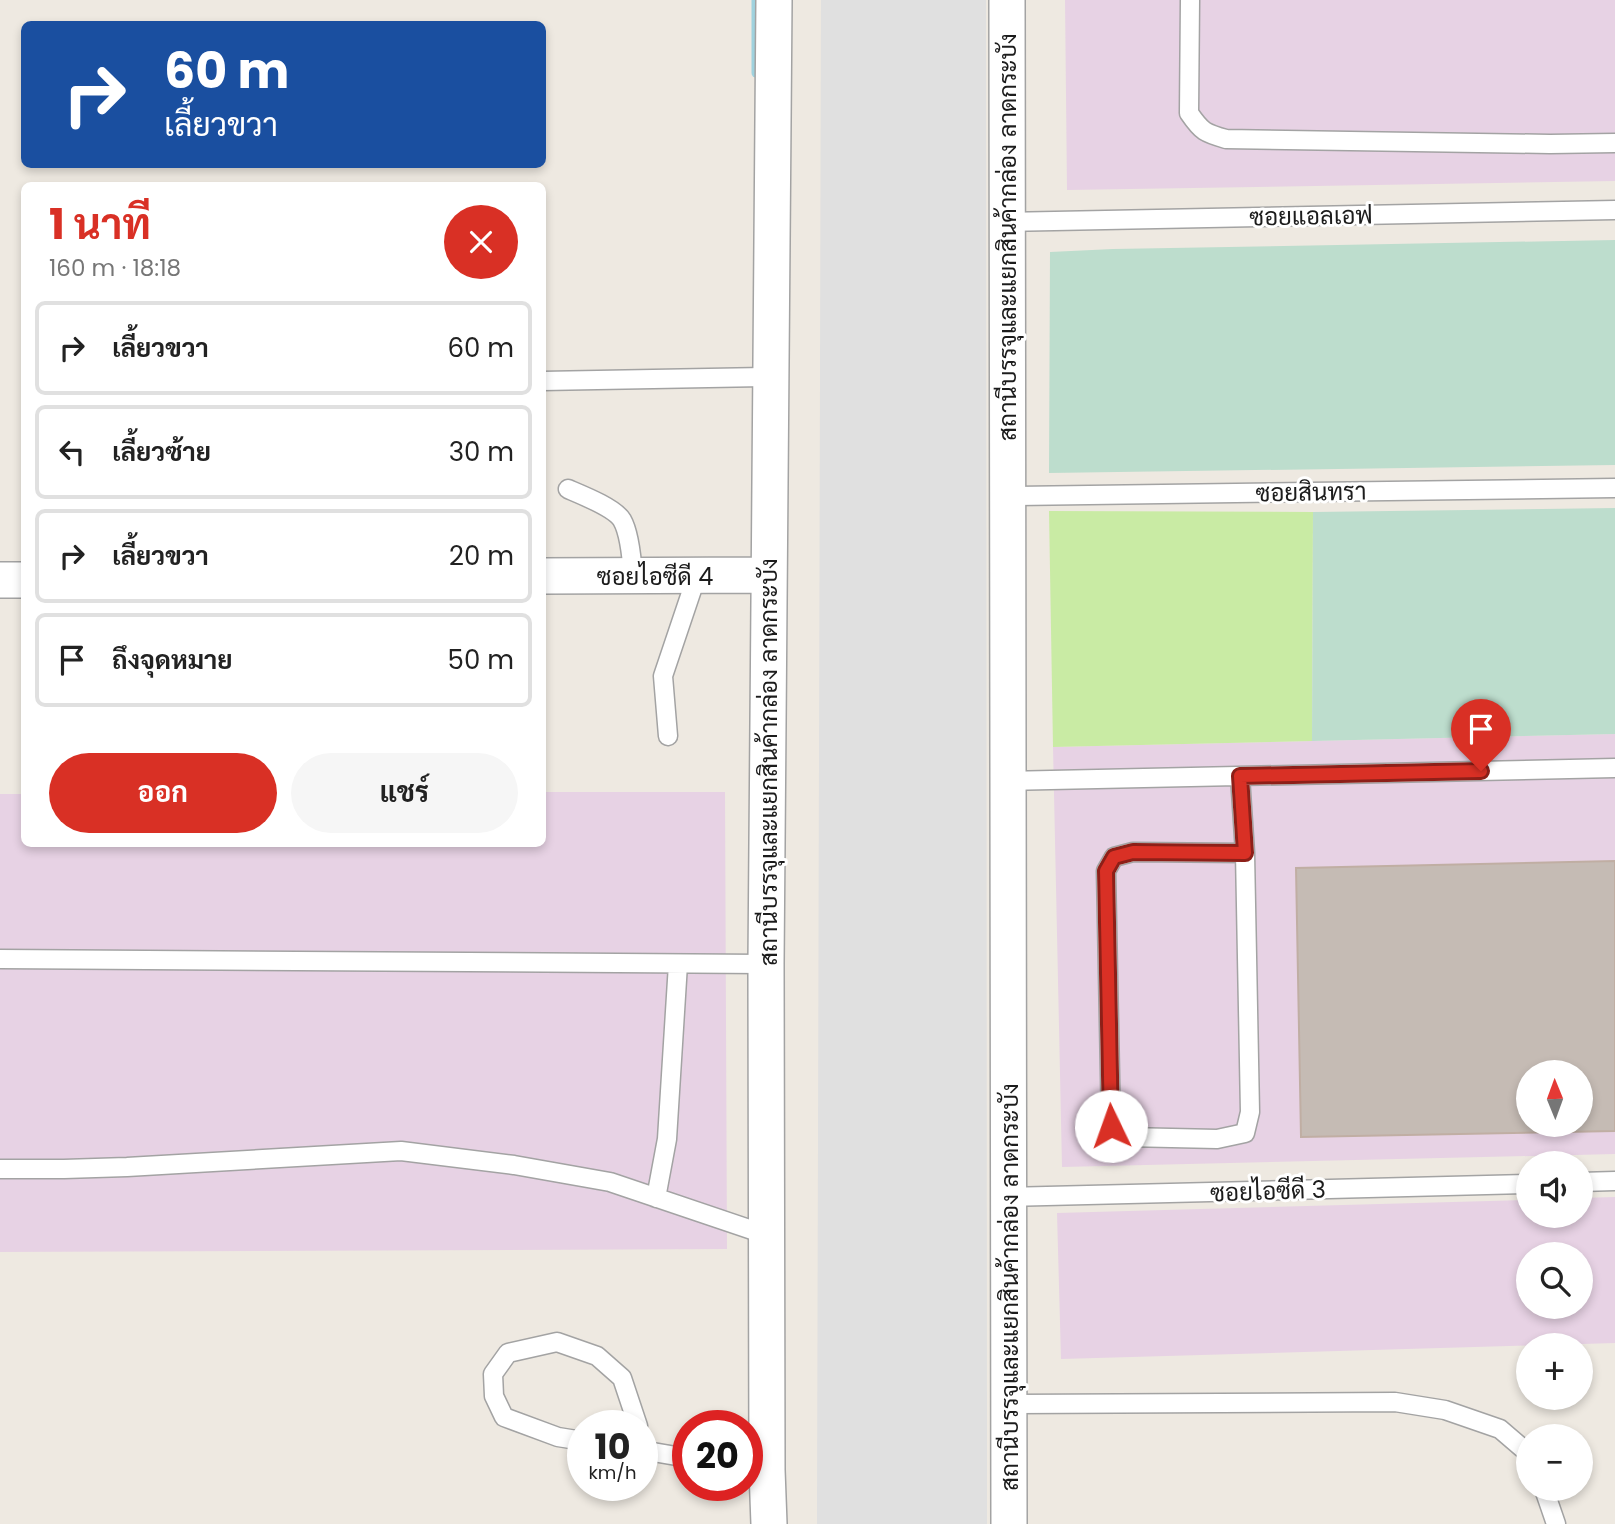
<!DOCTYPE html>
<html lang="th">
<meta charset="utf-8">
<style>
:root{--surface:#fff;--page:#f6f6f6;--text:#222;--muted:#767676;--line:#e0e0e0;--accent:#d93025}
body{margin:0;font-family:Poppins,Sarabun,sans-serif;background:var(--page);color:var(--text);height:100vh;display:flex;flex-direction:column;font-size:26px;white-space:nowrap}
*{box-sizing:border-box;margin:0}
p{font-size:23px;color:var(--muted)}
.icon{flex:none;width:38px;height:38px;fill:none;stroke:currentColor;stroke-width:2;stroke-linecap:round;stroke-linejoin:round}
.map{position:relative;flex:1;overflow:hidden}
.details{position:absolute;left:21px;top:182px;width:525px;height:665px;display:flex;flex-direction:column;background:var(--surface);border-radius:10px;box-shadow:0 4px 10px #0003}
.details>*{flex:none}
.banner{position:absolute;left:21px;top:21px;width:525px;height:147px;border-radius:10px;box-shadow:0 4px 10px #0003;background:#1a4fa0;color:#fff;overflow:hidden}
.needle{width:46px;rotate:359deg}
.fabs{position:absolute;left:1516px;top:1060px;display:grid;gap:14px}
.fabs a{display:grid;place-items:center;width:77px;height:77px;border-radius:50%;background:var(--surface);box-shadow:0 4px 10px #0003;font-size:35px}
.speed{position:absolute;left:567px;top:1410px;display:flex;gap:14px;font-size:35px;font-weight:700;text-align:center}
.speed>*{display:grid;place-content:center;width:91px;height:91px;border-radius:50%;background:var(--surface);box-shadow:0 4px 10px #0003;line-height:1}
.speed small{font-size:18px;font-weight:400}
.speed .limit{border:10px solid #d22;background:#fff;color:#111}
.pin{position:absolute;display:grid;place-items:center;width:60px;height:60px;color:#fff;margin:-72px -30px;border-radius:50% 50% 50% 0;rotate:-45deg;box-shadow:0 0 7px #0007}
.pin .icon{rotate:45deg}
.me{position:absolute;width:77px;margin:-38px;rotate:357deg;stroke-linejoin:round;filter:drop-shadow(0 0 5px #0008)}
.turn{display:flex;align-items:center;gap:24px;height:147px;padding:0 28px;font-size:32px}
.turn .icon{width:91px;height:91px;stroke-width:2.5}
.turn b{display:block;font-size:49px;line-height:60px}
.round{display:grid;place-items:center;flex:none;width:74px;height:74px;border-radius:37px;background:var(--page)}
.summary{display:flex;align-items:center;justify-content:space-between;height:119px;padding:0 28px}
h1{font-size:42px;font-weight:700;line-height:52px;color:var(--accent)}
.button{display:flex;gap:14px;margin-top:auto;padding:14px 28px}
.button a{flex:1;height:80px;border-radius:42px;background:var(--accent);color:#fff;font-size:28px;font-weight:700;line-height:80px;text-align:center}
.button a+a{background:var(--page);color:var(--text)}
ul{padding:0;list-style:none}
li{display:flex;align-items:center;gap:21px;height:94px;margin:0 14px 10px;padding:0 14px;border:4px solid var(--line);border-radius:10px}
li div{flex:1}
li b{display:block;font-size:26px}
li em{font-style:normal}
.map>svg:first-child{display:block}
</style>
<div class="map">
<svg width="1615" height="1524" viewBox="0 0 1615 1524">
<rect width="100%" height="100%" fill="#eee9e1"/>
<path fill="#e7d2e4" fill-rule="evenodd" d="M1065,0H1615V181L1067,190Z
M1615,734V1154L1062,1167L1053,747ZM1528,1073H1580V1125H1528Z
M543,792H725L727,1249L0,1252V794H24V844H542Z
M1615,1197V1343L1061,1359L1057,1213L1528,1200V1216H1580V1198ZM1528,1255H1580V1307H1528Z"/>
<path fill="#c9eba4" d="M1049,511L1313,512L1312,741L1053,747Z"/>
<path fill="#bdddcd" d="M1615,240V465L1049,473L1050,252L1113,249Z
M1615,508V734L1312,741L1313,512Z"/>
<path fill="#e0e0e0" d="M821,0H986L987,1524H817Z"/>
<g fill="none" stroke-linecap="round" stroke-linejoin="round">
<path stroke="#9fd2de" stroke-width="9" d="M756,73V0"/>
</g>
<path fill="#c5bbb4" stroke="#c0aea3" stroke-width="2" fill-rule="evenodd" d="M1615,861V1131L1301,1137L1296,868ZM1528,1073H1580V1125H1528Z"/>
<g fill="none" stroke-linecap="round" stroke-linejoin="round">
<defs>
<path id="service" d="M1190,0L1189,113C1202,132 1205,133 1226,139L1550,144L1615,143
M1007,222L1615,210
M542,381L770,377
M568,489C582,495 615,508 622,520C629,532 632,561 633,576
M1008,496L1615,488
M668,736L663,676L697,575
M1240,776L1245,853
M1008,781L1615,768
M1133,852L1245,853L1250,1112L1245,1133L1217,1139L1126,1137L1111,1126L1106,871L1114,857Z
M0,959L766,964
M0,1169H64L127,1167L401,1151L514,1165L610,1182L767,1235
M1580,1182L1615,1181
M1009,1197L1528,1184
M656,1198L667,1139L678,964
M1009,1404L1395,1402L1445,1410L1500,1429L1528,1453
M583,1441L558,1437L504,1417L494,1396L493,1374L508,1353L557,1342L597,1356L622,1378L638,1426
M647,1451L688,1458
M1544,1489L1556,1524"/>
<path id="minor" d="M1007,0L1009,1524
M542,576L768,575
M0,580H24
M769,1524L767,1470L766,964L774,0"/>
</defs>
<use href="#service" stroke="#a3a3a3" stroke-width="21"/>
<use href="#minor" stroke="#a3a3a3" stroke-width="38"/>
<use href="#service" stroke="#fff" stroke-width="18"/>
<use href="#minor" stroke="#fff" stroke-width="35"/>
</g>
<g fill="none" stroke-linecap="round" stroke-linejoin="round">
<defs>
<path id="route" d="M1111,1126L1106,871L1114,857L1133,852L1245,853L1240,776L1481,771"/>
</defs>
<use href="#route" stroke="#8d1f18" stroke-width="18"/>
<use href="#route" stroke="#d93025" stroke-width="12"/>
</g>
<g text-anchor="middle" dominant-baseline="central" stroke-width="6" stroke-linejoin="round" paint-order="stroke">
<g font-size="24" fill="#1c1c1c" stroke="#fff">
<text transform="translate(1311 216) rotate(-1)">ซอยแอลเอฟ</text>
<text transform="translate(1007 237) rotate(-90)">สถานีบรรจุและแยกสินค้ากล่อง ลาดกระบัง</text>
<text transform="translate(1311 492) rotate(-1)">ซอยสินทรา</text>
<text x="655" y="576">ซอยไอซีดี 4</text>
<text transform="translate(768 762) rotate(-90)">สถานีบรรจุและแยกสินค้ากล่อง ลาดกระบัง</text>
<text transform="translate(1268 1191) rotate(-2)">ซอยไอซีดี 3</text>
<text transform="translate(1009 1287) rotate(-90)">สถานีบรรจุและแยกสินค้ากล่อง ลาดกระบัง</text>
</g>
</g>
</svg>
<div class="fabs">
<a><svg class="needle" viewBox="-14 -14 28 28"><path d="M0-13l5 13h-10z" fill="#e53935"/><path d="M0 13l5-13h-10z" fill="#767676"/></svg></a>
<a><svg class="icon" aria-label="sound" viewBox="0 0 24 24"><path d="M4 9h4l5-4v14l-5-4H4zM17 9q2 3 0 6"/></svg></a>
<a><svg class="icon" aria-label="search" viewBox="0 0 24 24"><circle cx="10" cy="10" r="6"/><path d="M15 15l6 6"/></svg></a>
<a>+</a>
<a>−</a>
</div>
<div class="speed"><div>10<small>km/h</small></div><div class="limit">20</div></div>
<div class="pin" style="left:1481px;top:771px;background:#d93025"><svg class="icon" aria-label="arrive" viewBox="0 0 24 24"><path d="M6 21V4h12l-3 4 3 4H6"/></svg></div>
<svg class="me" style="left:1111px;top:1126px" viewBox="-20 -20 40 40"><circle r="19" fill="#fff"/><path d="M0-13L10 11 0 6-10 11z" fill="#d93025"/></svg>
<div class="banner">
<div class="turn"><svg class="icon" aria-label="right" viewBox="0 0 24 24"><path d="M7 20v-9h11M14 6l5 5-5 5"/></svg><div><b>60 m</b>เลี้ยวขวา</div></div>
</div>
<section class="details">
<div class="summary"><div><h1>1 นาที</h1><p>160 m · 18:18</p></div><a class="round" style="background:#d93025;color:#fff"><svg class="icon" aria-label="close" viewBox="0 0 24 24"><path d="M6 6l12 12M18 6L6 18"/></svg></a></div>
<ul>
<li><svg class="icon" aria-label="right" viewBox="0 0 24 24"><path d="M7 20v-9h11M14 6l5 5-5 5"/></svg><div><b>เลี้ยวขวา</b></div><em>60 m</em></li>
<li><svg class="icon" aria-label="left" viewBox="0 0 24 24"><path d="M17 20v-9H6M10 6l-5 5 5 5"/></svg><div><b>เลี้ยวซ้าย</b></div><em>30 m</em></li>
<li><svg class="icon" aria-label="right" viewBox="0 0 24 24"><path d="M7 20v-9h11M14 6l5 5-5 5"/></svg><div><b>เลี้ยวขวา</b></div><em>20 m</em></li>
<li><svg class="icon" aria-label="arrive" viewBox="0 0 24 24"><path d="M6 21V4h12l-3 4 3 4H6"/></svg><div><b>ถึงจุดหมาย</b></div><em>50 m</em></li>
</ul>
<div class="button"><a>ออก</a><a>แชร์</a></div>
</section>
</div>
